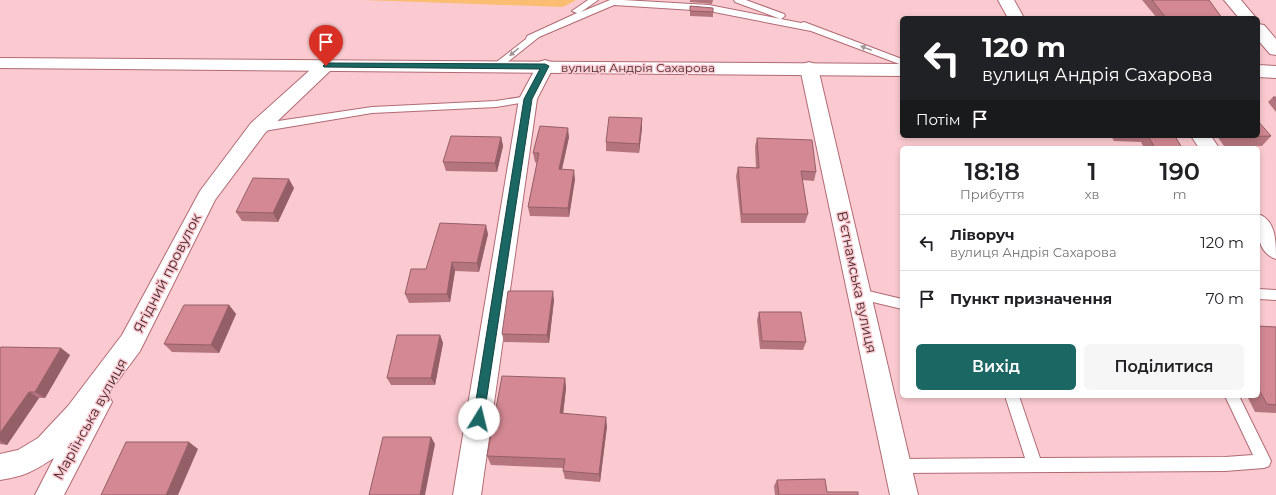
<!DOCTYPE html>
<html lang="uk">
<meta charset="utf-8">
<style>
:root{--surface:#fff;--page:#f6f6f6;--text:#202124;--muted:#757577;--line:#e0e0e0;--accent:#1b6764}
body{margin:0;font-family:Montserrat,sans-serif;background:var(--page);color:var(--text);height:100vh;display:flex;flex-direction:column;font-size:15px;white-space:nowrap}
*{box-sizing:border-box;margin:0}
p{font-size:13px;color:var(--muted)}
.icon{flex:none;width:22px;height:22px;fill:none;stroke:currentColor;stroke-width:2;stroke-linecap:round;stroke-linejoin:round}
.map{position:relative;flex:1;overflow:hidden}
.details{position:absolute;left:900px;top:146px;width:360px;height:252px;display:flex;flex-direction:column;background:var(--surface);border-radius:6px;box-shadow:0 2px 6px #0003}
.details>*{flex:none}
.banner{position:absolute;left:900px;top:16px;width:360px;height:122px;border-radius:6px;box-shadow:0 2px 6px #0003;background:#202124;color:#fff;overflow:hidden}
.pin{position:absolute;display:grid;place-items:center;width:34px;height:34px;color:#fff;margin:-41px -17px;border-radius:50% 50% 50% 0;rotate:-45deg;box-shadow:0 0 4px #0007}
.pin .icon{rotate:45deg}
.me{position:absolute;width:44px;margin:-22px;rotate:9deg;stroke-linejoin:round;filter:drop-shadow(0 0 3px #0008)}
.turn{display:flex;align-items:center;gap:14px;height:84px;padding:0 16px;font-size:18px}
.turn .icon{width:52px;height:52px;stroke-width:2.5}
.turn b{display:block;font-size:28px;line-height:34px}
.then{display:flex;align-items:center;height:38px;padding:0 16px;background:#0003;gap:8px;font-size:15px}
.eta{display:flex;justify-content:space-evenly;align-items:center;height:68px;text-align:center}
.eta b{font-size:24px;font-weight:600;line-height:28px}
.action{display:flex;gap:8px;margin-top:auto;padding:8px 16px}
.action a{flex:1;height:46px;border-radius:6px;background:var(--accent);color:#fff;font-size:16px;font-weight:600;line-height:46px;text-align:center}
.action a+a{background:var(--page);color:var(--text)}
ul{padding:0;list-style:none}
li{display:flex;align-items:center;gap:12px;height:56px;padding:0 16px;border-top:1px solid var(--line)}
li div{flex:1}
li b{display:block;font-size:15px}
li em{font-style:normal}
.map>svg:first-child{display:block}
</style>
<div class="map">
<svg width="1276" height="495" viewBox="0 0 1276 495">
<rect width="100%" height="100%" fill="#facad0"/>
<path fill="#fabd72" d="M364,0H576L563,7Z"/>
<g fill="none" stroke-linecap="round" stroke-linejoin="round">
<defs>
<path id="service" d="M588,0H598L581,12L610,0H623L709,5L801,23L804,22L902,59V65L811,31L709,11L614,5L539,37L500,68H494L492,66L494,64L526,39L527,36L577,13L572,11Z
M734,0H746L784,14L785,16L781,19L778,18L735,2Z
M528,96L532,97L533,99L532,101L496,107L372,113L258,132L254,131L253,128L254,125L258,124L372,107L496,101Z
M860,289L902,299V309L856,298L854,294L856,290Z
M1258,289L1276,290V300L1258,299Z
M1005,396H1019L1040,458L1225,457L1253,455L1225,396H1239L1271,461L1269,466L1264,468L1225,471L898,473L893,471L891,466L893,461L898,459L1025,458Z"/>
<path id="minor" d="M998,0H1014L1024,18H1008Z
M1224,0H1241L1256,18H1239Z
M1258,24L1264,25L1276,39V55L1270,54L1258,40Z
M326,60L332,61L335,65L332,69L265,133L215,200L140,351L108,394L112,402L64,495H35L54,458C32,472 25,476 0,480V454L18,450L38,438L68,406L122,335L200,191L251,123L320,61Z
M545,60L551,62L554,66L537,99L481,495H453L519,99L539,62Z
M809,62L815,64L818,68L918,495H890L800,68L803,64Z
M1191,136H1211L1219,148H1199Z
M1258,214C1276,220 1276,241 1276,259C1256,252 1258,232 1258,214Z"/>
<path id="primary" d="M0,58L902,64V76L0,68Z
M1258,65L1276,66V78L1258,77Z"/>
</defs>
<use href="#service" stroke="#b16a74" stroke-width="2"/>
<use href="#minor" stroke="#b16a74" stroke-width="2"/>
<use href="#primary" stroke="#b16a74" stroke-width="2"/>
<use href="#service" fill="#fff" fill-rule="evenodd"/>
<use href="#minor" fill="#fff" fill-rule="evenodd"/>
<use href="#primary" fill="#fff" fill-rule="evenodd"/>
</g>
<path fill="#b5757e" d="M690,0H713L712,4L690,2Z
M1142,0H1209L1222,18H1157Z
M690,6L713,12V17L690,16Z
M1273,97H1276V112L1268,102Z
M642,118V128L639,153L606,151V142Z
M1111,136H1175L1182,148H1144L1141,142L1114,141Z
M1217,136H1271L1262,146H1224Z
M501,137L503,146L497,172L446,171L443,162Z
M569,137L562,169L575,179L569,217L530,216L528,207L537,163L535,162L533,153Z
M757,138L816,172L814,181L802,180L808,214L805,223H741L736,176L738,167L756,168L755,147Z
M294,188L278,222L242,221L236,212Z
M488,234L479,272L455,271L450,302L409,303L405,294L426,269Z
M554,300L549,343L504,342L502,334Z
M229,305L236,314L219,353L172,352L164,344Z
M759,312L806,342L803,350L760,349L757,320Z
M1258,326L1276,327V413L1255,412L1247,396H1258Z
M440,335L443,343L435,385H391L387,378Z
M0,348L70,355L45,398H39L7,445L0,444Z
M565,378L566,388L563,414L607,426L600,482L565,479L563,471V468L491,465L487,456Z
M777,480L827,492L858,495H775L774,486Z"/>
<path fill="#945f67" d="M642,118V128L639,153V144Z
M568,128L569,137L560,178L559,169Z
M501,137L503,146L497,172L495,163Z
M574,170L575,179L569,217L568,208Z
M289,179L294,188L278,222L273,213Z
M486,225L488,234L479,272L477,263Z
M452,262L455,271L450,302L447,294Z
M553,291L554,300L549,343L547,335Z
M229,305L236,314L219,353L211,345Z
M440,335L443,343L435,385L431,378Z
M61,348L70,355L45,398L35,392Z
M565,378L566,388L562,423L560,413Z
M29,392L39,398L7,445L0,441V433Z
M606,417L607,426L600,482L599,474Z
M431,437L435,444L425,495H420Z
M189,442L198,449L178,495H166Z"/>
<path fill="#d38893" stroke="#945f67" d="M1152,0H1209L1222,18H1166Z
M690,6L713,8V12L690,11Z
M1273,97H1276V101Z
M609,117L642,118L639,144L606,142Z
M1258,121L1271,136L1233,137L1232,136H1258Z
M540,126L568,128L559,169L574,170L568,208L528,207L539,153H533Z
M451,136L501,137L495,163L443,162Z
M1148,136H1175L1182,148H1155Z
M757,138L812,140L816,172L801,171L808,214H742L738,167L759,168Z
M253,178L289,179L273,213L236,212Z
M440,223L486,225L477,263L452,262L447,294H405L411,269H426Z
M508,291H553L547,335L502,334Z
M184,305H229L211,345L164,344Z
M759,312H801L806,342L762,341Z
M1258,326L1276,327V405L1267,404L1258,388Z
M397,335H440L431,378H387Z
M1,347L61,348L35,392H29L0,433V348Z
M502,376L565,378L560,413L606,417L599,474L563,471L565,459L487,456Z
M383,437H431L420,495H369Z
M126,442H189L166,495H101Z
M825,479L827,492H858V495H779L777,480Z"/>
<defs><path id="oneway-solid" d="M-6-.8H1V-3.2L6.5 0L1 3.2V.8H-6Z"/></defs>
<g fill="#a49698">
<use href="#oneway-solid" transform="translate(866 48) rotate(-159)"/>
<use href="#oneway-solid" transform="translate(514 52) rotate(140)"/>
</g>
<path fill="#1b6764" stroke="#124341" d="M326,63L545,64L549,66L532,99L483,422L479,424L475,422L473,419L524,99L540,69L324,67L323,66Z"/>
<g text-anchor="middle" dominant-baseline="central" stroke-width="3" stroke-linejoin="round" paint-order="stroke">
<g font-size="12" fill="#4a2c30" stroke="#facad0">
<text x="638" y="67">вулиця Андрія Сахарова</text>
</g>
<g font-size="14" fill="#4a2c30" stroke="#facad0">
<text transform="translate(167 273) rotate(-63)">Ягідний провулок</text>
<text transform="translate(857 282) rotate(78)">Вʼєтнамська вулиця</text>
<text transform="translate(90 419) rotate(-61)">Маріїнська вулиця</text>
</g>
</g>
</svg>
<div class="pin" style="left:326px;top:66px;background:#d93025"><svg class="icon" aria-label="arrive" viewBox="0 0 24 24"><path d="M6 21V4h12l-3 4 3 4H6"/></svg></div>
<svg class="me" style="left:479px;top:419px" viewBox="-20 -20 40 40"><circle r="19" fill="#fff"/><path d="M0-13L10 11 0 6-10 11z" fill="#1b6764"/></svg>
<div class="banner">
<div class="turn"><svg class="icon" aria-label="left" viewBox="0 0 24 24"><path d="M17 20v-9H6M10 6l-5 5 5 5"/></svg><div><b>120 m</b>вулиця Андрія Сахарова</div></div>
<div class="then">Потім<svg class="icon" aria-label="arrive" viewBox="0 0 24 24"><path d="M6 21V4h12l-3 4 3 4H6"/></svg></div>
</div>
<section class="details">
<div class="eta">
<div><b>18:18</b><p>Прибуття</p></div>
<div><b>1</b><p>хв</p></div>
<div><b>190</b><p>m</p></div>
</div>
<ul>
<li><svg class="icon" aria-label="left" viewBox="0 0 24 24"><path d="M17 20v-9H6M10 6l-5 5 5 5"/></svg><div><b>Ліворуч</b><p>вулиця Андрія Сахарова</p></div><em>120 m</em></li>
<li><svg class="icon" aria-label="arrive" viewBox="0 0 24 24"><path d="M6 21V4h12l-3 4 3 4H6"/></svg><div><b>Пункт призначення</b></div><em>70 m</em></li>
</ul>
<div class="action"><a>Вихід</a><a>Поділитися</a></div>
</section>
</div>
